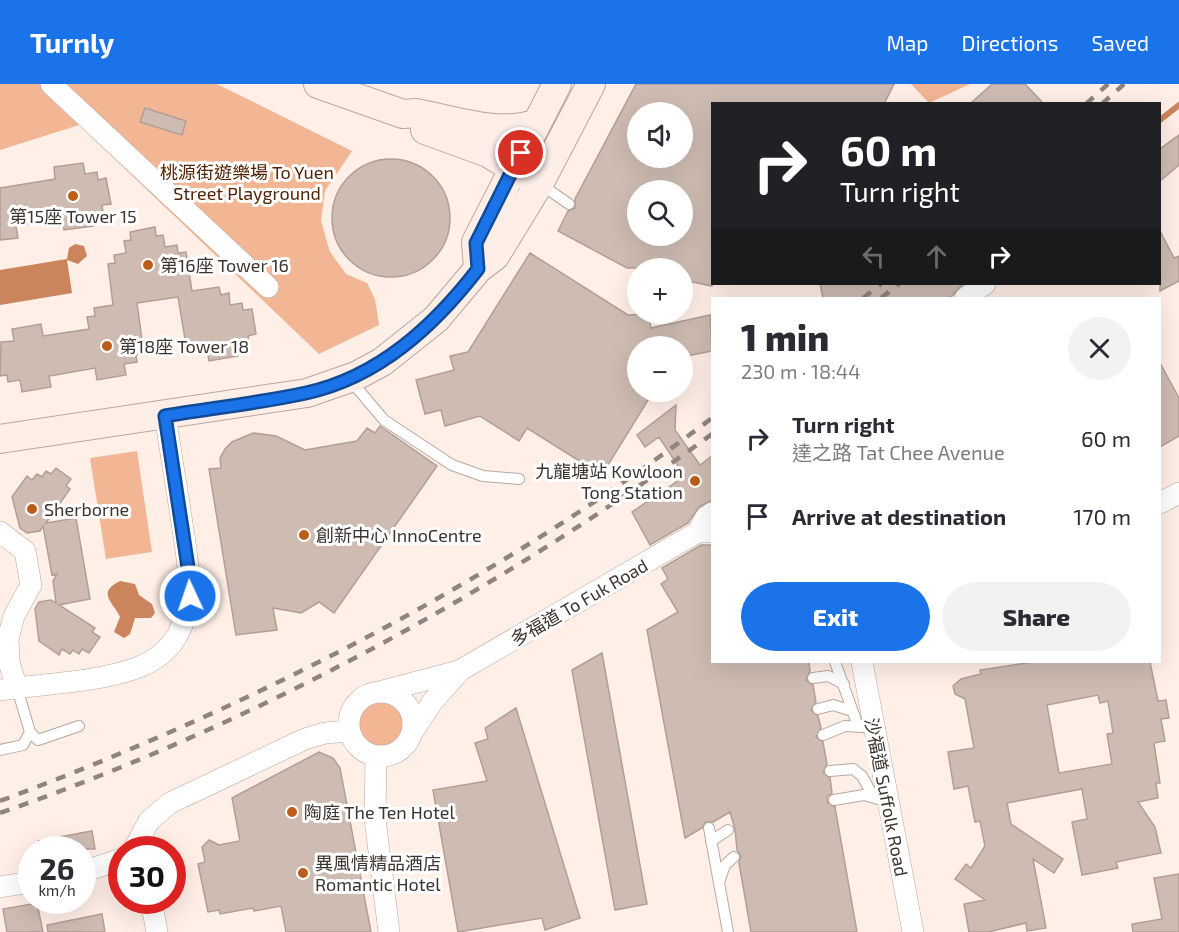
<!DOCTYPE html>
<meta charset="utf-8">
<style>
:root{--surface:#fff;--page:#f2f2f3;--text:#2b2b33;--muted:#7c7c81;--accent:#1a73e8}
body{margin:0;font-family:"Exo 2","Noto Sans TC",sans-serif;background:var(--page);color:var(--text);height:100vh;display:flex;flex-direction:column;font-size:22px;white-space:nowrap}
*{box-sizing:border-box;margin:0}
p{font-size:20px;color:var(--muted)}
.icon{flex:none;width:33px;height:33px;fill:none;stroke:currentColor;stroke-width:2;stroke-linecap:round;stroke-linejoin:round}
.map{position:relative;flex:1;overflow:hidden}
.drawer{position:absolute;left:711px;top:213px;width:450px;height:366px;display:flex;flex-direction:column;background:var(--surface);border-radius:0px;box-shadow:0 6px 24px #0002}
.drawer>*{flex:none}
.hud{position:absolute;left:711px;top:18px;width:450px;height:183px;border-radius:0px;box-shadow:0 6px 24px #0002;background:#202124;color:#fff;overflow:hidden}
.buttons{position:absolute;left:627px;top:18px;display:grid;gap:12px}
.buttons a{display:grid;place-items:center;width:66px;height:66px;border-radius:50%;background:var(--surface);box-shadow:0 6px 24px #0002;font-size:30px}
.speed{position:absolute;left:18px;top:752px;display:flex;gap:12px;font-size:30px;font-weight:700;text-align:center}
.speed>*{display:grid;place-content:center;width:78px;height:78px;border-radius:50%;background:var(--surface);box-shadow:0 6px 24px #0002;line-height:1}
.speed small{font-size:15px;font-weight:400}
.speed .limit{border:9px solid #d22;background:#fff;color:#111}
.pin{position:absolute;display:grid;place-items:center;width:51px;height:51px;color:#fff;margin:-26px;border:3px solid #fff;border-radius:50%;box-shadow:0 2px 6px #0007}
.me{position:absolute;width:66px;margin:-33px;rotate:357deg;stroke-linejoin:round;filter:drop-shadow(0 0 4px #0008)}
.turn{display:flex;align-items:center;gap:21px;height:126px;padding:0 30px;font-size:27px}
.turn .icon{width:78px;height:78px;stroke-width:2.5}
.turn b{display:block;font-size:42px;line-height:51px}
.lanes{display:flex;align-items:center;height:57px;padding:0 30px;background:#0003;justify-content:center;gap:30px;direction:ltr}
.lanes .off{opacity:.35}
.round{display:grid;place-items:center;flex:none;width:63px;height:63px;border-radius:32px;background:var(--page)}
.head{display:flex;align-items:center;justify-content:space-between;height:102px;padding:0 30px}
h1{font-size:36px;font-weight:800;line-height:45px}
.primary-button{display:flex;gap:12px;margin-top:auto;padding:12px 30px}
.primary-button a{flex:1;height:69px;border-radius:36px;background:var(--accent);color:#fff;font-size:24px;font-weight:800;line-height:69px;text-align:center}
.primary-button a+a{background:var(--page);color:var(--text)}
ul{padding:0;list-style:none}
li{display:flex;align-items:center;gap:18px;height:78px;padding:0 30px}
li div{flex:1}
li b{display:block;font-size:22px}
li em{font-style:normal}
header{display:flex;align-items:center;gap:36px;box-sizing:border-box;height:84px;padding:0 30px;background:var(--accent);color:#fff}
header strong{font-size:28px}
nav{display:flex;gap:33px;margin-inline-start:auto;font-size:21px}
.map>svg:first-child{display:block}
</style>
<header>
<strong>Turnly</strong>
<nav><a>Map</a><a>Directions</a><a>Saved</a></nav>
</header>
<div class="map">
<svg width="1179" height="848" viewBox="0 0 1179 848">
<rect width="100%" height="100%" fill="#ffefe7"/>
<path fill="#f3b695" d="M0,0H217L352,67L325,107L321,137L330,168L346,190L367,199L375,215L379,241L319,270L79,41L0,66Z
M911,0H970L929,19Z
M137,367L152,468L106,475L90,374Z
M357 639a24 24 0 1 1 48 0a24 24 0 1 1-48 0Z"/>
<path fill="#cc845c" d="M75,160L84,162L87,172L78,180L67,176L72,209L0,221V186L67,175L69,164Z
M120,497L135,500L139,511L152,520L155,529L151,534H135L130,550L124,554L114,548L120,533C115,520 95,509 120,497Z"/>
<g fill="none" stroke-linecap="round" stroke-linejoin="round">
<path stroke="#cc845c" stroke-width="6" d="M1160,36L1179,21"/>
</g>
<path fill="#cebcb2" stroke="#b19f96" stroke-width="1.5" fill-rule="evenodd" d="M636,0H894L884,20H712V202L682,196V184H627L558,147L568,127L575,124V115ZM638,28H682V74H638ZM638,106H682V152H638Z
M992,0H1025L1044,20H970Z
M145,24L186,37L182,51L140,38Z
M1179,51V81L1160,97V65Z
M332 134a59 59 0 1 1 118 0a59 59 0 1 1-118 0Z
M83,79L85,90L97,88L98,96L106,94L111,120L102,121L103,128L91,130L93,142L64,146L62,135L28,140L16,142L18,154L0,156V104L55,95L54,83Z
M155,143L156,152L163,151L165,163L177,161L178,169L186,168L192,207L219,203L221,211L229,209L230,221L242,219L243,226L252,225L256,250L248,252L249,259L237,261L238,272L209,277L207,265L195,267L194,260L186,261L178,213L137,219L144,270L136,271L137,278L124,280L126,291L97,296L95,284L61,290L49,292L51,303L22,308L20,296L8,298L7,291L0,292L1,258L14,257L12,245L41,240L43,252L89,245L87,233L95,232L94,224L113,221L108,180L115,179L114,171L126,169L124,157L131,156L130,148Z
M1160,147L1174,174L1179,172V197L1160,207Z
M530,169L628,231L648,230L651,244L710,231L712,267L682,273V262H638V308H653L608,381L597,388L527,344L519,357L480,332L445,342L441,326L425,330L416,296L454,286L450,272L468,268Z
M820,200H963L950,214H823Z
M1160,279L1179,314V352L1160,363Z
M676,321L675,346L700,381L712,372V416L699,423L688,439L650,461L632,428L685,392L659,353L645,363L637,351Z
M380,342L437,382L334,529L319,518L301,529L273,524L277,546L236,551L209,385L221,384L220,374L225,365L232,358L253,349L276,352L305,366L357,357L367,344L375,349Z
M56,384L71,395L66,402L70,405L46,439L76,434L90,515L59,521L95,544L92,548L100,553L89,569L82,565L79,570L73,566L70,570L62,565L59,571L39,557L35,525L39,518L51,516L56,519L53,497L57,490L52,491L43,442L40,447L27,449L20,444L12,413L27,392L32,396L37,390L42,393L46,387L51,390Z
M701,461H712V578H809L810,587L806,596L813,601L816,618L811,626L818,632L821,644L816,653L823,658L827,680L823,688L830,694L832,709L827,713V718L835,723L857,848H751L739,779L741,772L737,766L735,745L730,728L713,738H705L702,744L685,754L647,546L678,528L661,500L668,495L662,484Z
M602,569L647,820L615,826L572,586Z
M1033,578H1150L1158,617L1166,616L1169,634L1161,635L1165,657L1154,659L1160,699H1156L1158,714L1138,718L1155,743L1161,769L1116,778L1118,784L1082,791L1072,738L1087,735L1082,705L1007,719L1011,740L1063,775L1054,789L1033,775L1046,844L1027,847L1026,839L988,848H969L964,820L985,816L955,795L966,780L971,784L985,762L980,737L975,738L968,702L954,705L948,668L974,664L965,615L955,610L953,602L961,595L981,590L980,586ZM1098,611L1100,619L1108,617L1113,649L1107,650L1112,680L1059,689L1047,621Z
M516,624L580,834L545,846L542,834L458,848L433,706L487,697L475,659L488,655L485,644Z
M319,668L333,674L340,684L371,848H286L281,822L254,827L253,824L220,830L219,826L208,828L198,780L205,778L202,763L209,756L219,761L240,757L232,714Z
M92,747L95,765H39L38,757Z
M1179,790V848H1133L1132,840L1162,835L1154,794Z
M37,819L43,848H7L3,825Z
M102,830L105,848H48L47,841Z"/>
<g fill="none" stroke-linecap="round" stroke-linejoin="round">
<defs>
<path id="lane" d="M540,100L569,120
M351,297L384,336L452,381L483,392L519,395
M835,578L858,642
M813,594L828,592L844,600
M818,625L833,621L852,627
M30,648L38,656L79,642
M823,651L845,642L863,643
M0,666L23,661L30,648L17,604
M830,687L853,685L862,692L873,712
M834,716L864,711L878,715
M709,744L728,848
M711,757L728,746
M719,798L725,781L734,773"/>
<path id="street" d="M51,0L268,203
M965,214L985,200
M1160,419L1179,409
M0,448L25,467L31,501L14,532L8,555L9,578L17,604
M698,448L706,433L712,429
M862,578L913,848
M0,606C42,600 101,598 139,583C207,556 188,481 180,426C175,395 170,363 165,332
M383,607L459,587L698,448H712
M349 640a32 32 0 1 1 64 0a32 32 0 1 1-64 0Z
M413,647L433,617L459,588
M376,672L375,735L389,848
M134,765L149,737L170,719L305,655L325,649L350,647
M82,788L122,775
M0,803L32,798
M151,816L157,848"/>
<path id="secondary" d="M318,0L403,30L416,29C454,36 500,53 537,39
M425,46L488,69L530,94
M478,185L476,158L557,0
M0,355L307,309L356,292L382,278L436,235L478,185L495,172L539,100L591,0"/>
</defs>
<use href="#lane" stroke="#b9a79e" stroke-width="12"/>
<use href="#street" stroke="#b9a79e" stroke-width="22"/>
<use href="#secondary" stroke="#b9a79e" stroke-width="30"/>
<use href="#lane" stroke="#fff" stroke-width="10"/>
<use href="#street" stroke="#fff" stroke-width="21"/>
<use href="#secondary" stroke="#fdefe8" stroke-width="28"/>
<path stroke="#8f857f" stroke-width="4.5" stroke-dasharray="10 10" stroke-linecap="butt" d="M1086,20L1108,0
M1102,20L1124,0
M863,214L881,200
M881,214L899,200
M0,717C254,622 496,498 712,334
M0,729C255,640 495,509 712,350"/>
</g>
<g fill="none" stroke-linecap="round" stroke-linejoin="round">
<defs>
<path id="route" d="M190,512L189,490L165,332C212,324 260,319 306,309C379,293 434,242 478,185L476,159L521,69"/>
</defs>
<use href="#route" stroke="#114b97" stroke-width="15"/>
<use href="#route" stroke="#1a73e8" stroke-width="10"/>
</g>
<g fill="#bd5d1a" stroke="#fff" stroke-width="2">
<circle cx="73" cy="112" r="6"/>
<circle cx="148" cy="181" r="6"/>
<circle cx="107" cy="262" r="6"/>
<circle cx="695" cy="397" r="6"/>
<circle cx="32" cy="425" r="6"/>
<circle cx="304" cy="451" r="6"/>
<circle cx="292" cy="728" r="6"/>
<circle cx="303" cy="789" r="6"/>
</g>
<g text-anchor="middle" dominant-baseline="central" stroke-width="6" stroke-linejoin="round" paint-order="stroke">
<g font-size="18" fill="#522303" stroke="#fff">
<text x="247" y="88">桃源街遊樂場 To Yuen<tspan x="247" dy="21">Street Playground</tspan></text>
</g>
<g font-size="18" fill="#3b3430" stroke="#fff" text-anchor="start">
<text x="73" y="132" text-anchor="middle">第15座 Tower 15</text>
<text x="160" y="181">第16座 Tower 16</text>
<text x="119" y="262">第18座 Tower 18</text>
<text x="683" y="387" text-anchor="end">九龍塘站 Kowloon<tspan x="683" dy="21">Tong Station</tspan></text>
<text x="44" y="425">Sherborne</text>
<text x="316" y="451">創新中心 InnoCentre</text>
<text x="304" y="728">陶庭 The Ten Hotel</text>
<text x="315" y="779">異風情精品酒店<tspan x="315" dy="21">Romantic Hotel</tspan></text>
</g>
<g font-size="18" fill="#3b3430" stroke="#fff">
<text transform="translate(579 518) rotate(-30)">多福道 To Fuk Road</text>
<text transform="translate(887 713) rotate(79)">沙福道 Suffolk Road</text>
</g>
</g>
</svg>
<div class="buttons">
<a><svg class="icon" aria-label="sound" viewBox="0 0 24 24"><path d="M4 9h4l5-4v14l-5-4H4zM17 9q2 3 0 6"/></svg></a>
<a><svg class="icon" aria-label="search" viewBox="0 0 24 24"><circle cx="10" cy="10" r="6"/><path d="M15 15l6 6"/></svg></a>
<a>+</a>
<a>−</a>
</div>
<div class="speed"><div>26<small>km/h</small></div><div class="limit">30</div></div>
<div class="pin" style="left:521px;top:69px;background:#d93025"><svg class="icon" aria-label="arrive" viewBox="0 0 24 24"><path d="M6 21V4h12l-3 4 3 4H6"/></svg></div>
<svg class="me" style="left:190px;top:512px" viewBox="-20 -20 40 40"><circle r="17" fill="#1a73e8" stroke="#fff" stroke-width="3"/><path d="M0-11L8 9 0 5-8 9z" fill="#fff"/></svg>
<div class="hud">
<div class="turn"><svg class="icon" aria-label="right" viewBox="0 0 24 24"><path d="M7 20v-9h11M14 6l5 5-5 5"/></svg><div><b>60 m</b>Turn right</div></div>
<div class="lanes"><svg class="icon off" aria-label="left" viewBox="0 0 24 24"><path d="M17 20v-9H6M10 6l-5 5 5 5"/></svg><svg class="icon off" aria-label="ahead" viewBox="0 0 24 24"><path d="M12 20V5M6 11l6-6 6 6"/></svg><svg class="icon" aria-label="right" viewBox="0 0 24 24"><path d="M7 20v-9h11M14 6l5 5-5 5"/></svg></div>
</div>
<section class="drawer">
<div class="head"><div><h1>1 min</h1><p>230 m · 18:44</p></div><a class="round"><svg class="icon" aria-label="close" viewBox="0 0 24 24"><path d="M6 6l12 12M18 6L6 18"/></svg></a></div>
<ul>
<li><svg class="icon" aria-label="right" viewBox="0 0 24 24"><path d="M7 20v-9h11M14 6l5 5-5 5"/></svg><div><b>Turn right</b><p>達之路 Tat Chee Avenue</p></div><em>60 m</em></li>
<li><svg class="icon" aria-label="arrive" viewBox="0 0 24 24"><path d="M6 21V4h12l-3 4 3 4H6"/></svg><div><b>Arrive at destination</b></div><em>170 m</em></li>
</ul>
<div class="primary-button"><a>Exit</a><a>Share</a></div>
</section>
</div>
